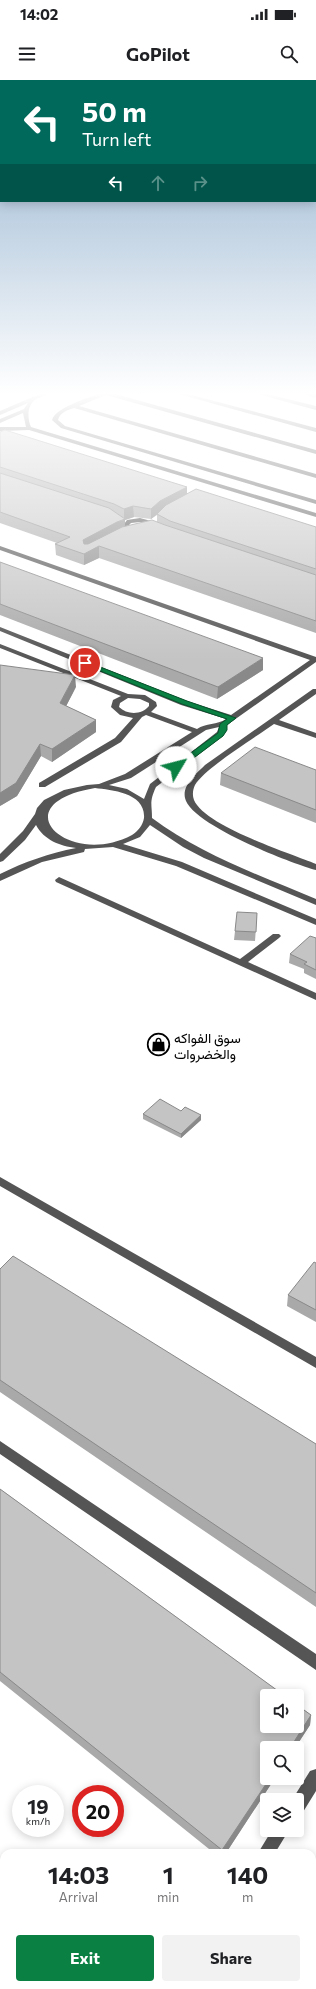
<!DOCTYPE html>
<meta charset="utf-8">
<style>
:root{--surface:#fff;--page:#f2f2f2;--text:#202124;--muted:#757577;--accent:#0b8043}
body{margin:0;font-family:Commissioner,Vazirmatn,sans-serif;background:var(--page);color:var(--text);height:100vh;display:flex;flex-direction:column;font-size:15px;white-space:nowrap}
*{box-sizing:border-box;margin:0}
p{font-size:13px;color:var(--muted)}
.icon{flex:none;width:22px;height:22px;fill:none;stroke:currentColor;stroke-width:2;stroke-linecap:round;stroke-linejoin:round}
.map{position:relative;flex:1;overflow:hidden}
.drawer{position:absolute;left:0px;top:1769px;width:316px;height:140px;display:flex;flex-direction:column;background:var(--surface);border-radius:12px 12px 0 0;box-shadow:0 2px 10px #0003}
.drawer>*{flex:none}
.guide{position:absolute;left:0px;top:0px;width:316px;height:122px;box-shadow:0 2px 10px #0003;background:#00695c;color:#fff;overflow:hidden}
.tools{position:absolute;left:260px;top:1609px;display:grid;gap:8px}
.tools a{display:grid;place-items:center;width:44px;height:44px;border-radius:4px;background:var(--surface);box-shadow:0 2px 10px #0003;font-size:20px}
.speed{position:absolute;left:12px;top:1705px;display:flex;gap:8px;font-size:20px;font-weight:700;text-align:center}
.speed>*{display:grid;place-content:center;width:52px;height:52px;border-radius:50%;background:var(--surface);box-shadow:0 2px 10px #0003;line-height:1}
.speed small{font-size:10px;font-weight:400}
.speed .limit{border:6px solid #d22;background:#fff;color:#111}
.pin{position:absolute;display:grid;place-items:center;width:34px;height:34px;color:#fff;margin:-17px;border:2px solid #fff;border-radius:50%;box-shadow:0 1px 4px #0007}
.me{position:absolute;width:44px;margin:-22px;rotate:53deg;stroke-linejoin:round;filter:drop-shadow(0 0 3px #0008)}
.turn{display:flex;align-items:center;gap:14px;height:84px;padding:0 16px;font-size:18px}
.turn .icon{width:52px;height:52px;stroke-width:2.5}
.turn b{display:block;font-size:28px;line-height:34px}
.lanes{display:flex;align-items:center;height:38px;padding:0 16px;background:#0003;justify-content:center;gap:20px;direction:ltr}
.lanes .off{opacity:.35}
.eta{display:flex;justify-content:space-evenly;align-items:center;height:68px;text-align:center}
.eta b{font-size:24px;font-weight:700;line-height:28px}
.action{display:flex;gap:8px;margin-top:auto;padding:8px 16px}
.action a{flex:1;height:46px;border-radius:4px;background:var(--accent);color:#fff;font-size:16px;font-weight:700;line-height:46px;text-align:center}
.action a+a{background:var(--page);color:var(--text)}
.status{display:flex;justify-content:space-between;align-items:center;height:28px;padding:0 20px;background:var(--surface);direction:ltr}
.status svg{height:11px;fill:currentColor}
header{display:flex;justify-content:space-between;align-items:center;height:52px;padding:0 16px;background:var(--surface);font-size:18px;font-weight:700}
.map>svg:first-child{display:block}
</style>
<div class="status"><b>14:02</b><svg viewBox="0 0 49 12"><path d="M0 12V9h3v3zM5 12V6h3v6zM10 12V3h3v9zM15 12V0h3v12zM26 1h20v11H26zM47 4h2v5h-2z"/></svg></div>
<header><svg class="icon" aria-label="menu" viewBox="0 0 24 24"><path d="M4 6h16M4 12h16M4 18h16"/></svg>GoPilot<svg class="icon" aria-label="search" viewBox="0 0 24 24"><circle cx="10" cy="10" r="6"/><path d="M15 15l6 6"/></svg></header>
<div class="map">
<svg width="316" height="1909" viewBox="0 0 316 1909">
<rect width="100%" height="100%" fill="#fff"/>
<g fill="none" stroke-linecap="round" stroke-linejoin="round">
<path fill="#555" fill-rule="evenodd" d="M42,313H49C45,316 40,317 36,319C27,325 27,338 31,347L316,433V437L29,350L0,351V347H26L23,333L0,343V339L24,329L28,323L0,335V331Z
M101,313H112L316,370V374L106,315L79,326L316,394V398L74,328C68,330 60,332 58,340L65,346L316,420V424L61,348L52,340C56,327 89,318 101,313Z
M175,313H184L316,348V352Z
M254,313H263L316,326V330Z
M303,313L316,314V318L304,314Z
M140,438L151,441L155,446C147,455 131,455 122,447L127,440ZM140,442L147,443L149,446L139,450L128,446L131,443Z
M0,466L316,577V582L227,645V650L223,656L156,707C149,722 152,724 152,738C202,775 259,795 316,819V825L204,778L183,767L150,745L140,757L123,764L182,782L316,839V845L176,786L113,767L85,769L84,772L42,782L0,801V794C24,782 50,773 76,768C60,766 44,760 36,745L25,760L3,781L0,782V774L23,751L35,734L37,728L44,720L64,710L87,705L99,704L125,694L192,652L146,635L142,637L121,662L45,707H39V703L115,658L133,638L120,635L111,627L113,620L121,616L0,568V564L128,614L145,615L156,622L157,626L151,632L197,649C206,643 217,645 226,639L181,625L0,551V547L187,621L231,635L310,580L0,470ZM128,618L140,619L149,623V626C142,635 127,635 119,627L120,623ZM219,647L217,652L150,704L144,719L127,709L109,705L131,698L206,650ZM95,708C112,710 146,713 144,738C143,745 138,751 132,755C68,789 0,724 95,708Z
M313,609H316V614L279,640L316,653V658L274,644C256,657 205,688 195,705C193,709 192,715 194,720C205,746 289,773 316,784V790C290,783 190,744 185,718C182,705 197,693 205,685Z
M59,797L240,879L273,854H279L281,856L279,858L248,882L316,913V920L56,802L55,800Z
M0,1097L316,1277V1288L0,1106Z
M0,1361L316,1574V1590L0,1374Z
M316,1689V1711L303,1732L297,1734V1720H292L310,1691Z
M272,1750H289L275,1773H258Z
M0,1805L4,1806V1825L0,1824Z
M4,1897V1905H17L19,1909H0V1899Z
M171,1905H190L188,1909H169Z"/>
</g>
<path fill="#a9a9a9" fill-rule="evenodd" d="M0,352L187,414L316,447V553L99,478L84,485L56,475L55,464L57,463L0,443ZM157,435V442L125,447V440L134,437L151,439Z
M0,482L263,590L217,619L0,535Z
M76,607L66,626L96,640V652L52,682L41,676L17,716L0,726Z
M316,690V743L220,705L221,693Z
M257,833L255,861L234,860L235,851Z
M316,858V899L304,893V889L289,883L290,874Z
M181,1031L201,1040L181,1058L143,1039V1034Z
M316,1183V1242L287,1226L288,1215Z
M0,1189L316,1364V1527L0,1312Z
M0,1409L311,1635L310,1645L295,1668H267V1698H275L226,1773H214L0,1601Z"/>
<path fill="#898989" d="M187,407V417L160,432L151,439V429L160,421Z
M133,426L134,437L125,440V450L83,471V460L117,442L124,440V429Z
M99,466V478L84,485V474Z
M263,578V590L217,619L218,607Z
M75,595L76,607L61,636L60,623Z
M96,640V652L52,682V669Z
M40,664L41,676L17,716L0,726V713Z
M201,1035V1040L181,1058V1054Z
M311,1635L310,1645L295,1668H290Z
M270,1698H275L226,1773H222V1770Z"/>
<path fill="#c4c4c4" stroke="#898989" d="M5,350L187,407L160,421L151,429L133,426L124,429L114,424L0,387V352Z
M0,393L109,428L125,439L117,442L83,460L84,464H88L122,447L152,440L165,445L316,495V541L99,466L84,474L55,464L70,457L0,432Z
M196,409L316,447V489L170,441L157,434L166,425Z
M0,482L263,578L218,607L0,524Z
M0,585L75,595L60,623L96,640L52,669L40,664L16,703L0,713Z
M255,667L316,690V730L221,693Z
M237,832L257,833L256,852L235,851Z
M310,856L316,858V890L304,884L307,882L290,874Z
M160,1019L181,1031L185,1027L201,1035L181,1054L143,1034Z
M13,1176L316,1364V1513L0,1300V1189Z
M314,1182L316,1183V1230L288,1215Z
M0,1409L285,1616H267V1646H297V1625L311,1635L290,1668H267V1698H270L222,1770L0,1592Z"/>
<linearGradient id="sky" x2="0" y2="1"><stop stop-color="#8cadcc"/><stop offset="0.54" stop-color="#fff"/><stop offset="1" stop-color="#fff" stop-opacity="0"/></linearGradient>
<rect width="316" height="580" fill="url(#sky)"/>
<path fill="#0b8043" stroke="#07532c" d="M85,581L187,621L236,638L227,645V650L223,656L179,689H173V686L218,653L220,644L227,639L182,624L83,584L82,583Z"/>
<defs>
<symbol id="shop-ring" viewBox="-11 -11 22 22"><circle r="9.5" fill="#fff" stroke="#000" stroke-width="1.5"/><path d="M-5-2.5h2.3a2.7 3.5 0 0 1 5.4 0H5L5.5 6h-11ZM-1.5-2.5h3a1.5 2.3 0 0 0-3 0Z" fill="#000"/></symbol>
</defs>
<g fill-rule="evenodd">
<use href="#shop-ring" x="146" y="952" width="25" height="25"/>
</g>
<g text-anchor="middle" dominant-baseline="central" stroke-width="4" stroke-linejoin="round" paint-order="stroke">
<g font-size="14" fill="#000" stroke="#fff" text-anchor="start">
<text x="174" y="957">سوق الفواكه<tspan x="174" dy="16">والخضروات</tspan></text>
</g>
</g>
</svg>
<div class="tools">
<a><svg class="icon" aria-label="sound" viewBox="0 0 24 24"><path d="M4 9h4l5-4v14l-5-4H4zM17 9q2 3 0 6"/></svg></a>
<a><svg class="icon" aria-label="search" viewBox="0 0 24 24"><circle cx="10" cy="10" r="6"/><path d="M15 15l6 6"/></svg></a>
<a><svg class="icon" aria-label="layers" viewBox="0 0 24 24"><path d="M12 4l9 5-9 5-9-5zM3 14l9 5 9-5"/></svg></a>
</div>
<div class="speed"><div>19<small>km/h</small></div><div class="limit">20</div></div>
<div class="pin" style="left:85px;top:583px;background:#d93025"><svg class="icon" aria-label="arrive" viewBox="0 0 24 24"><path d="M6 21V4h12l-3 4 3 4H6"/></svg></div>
<svg class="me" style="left:176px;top:687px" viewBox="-20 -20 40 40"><circle r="19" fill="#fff"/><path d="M0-13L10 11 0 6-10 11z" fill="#0b8043"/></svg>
<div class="guide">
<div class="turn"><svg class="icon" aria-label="left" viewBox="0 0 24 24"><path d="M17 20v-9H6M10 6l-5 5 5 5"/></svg><div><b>50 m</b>Turn left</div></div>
<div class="lanes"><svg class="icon" aria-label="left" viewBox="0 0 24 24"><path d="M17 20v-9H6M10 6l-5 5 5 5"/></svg><svg class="icon off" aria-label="ahead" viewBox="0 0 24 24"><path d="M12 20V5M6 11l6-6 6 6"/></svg><svg class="icon off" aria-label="right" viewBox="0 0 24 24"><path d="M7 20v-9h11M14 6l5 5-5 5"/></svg></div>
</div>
<section class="drawer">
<div class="eta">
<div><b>14:03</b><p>Arrival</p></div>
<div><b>1</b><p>min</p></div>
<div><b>140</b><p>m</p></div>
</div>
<div class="action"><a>Exit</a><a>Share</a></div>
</section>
</div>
